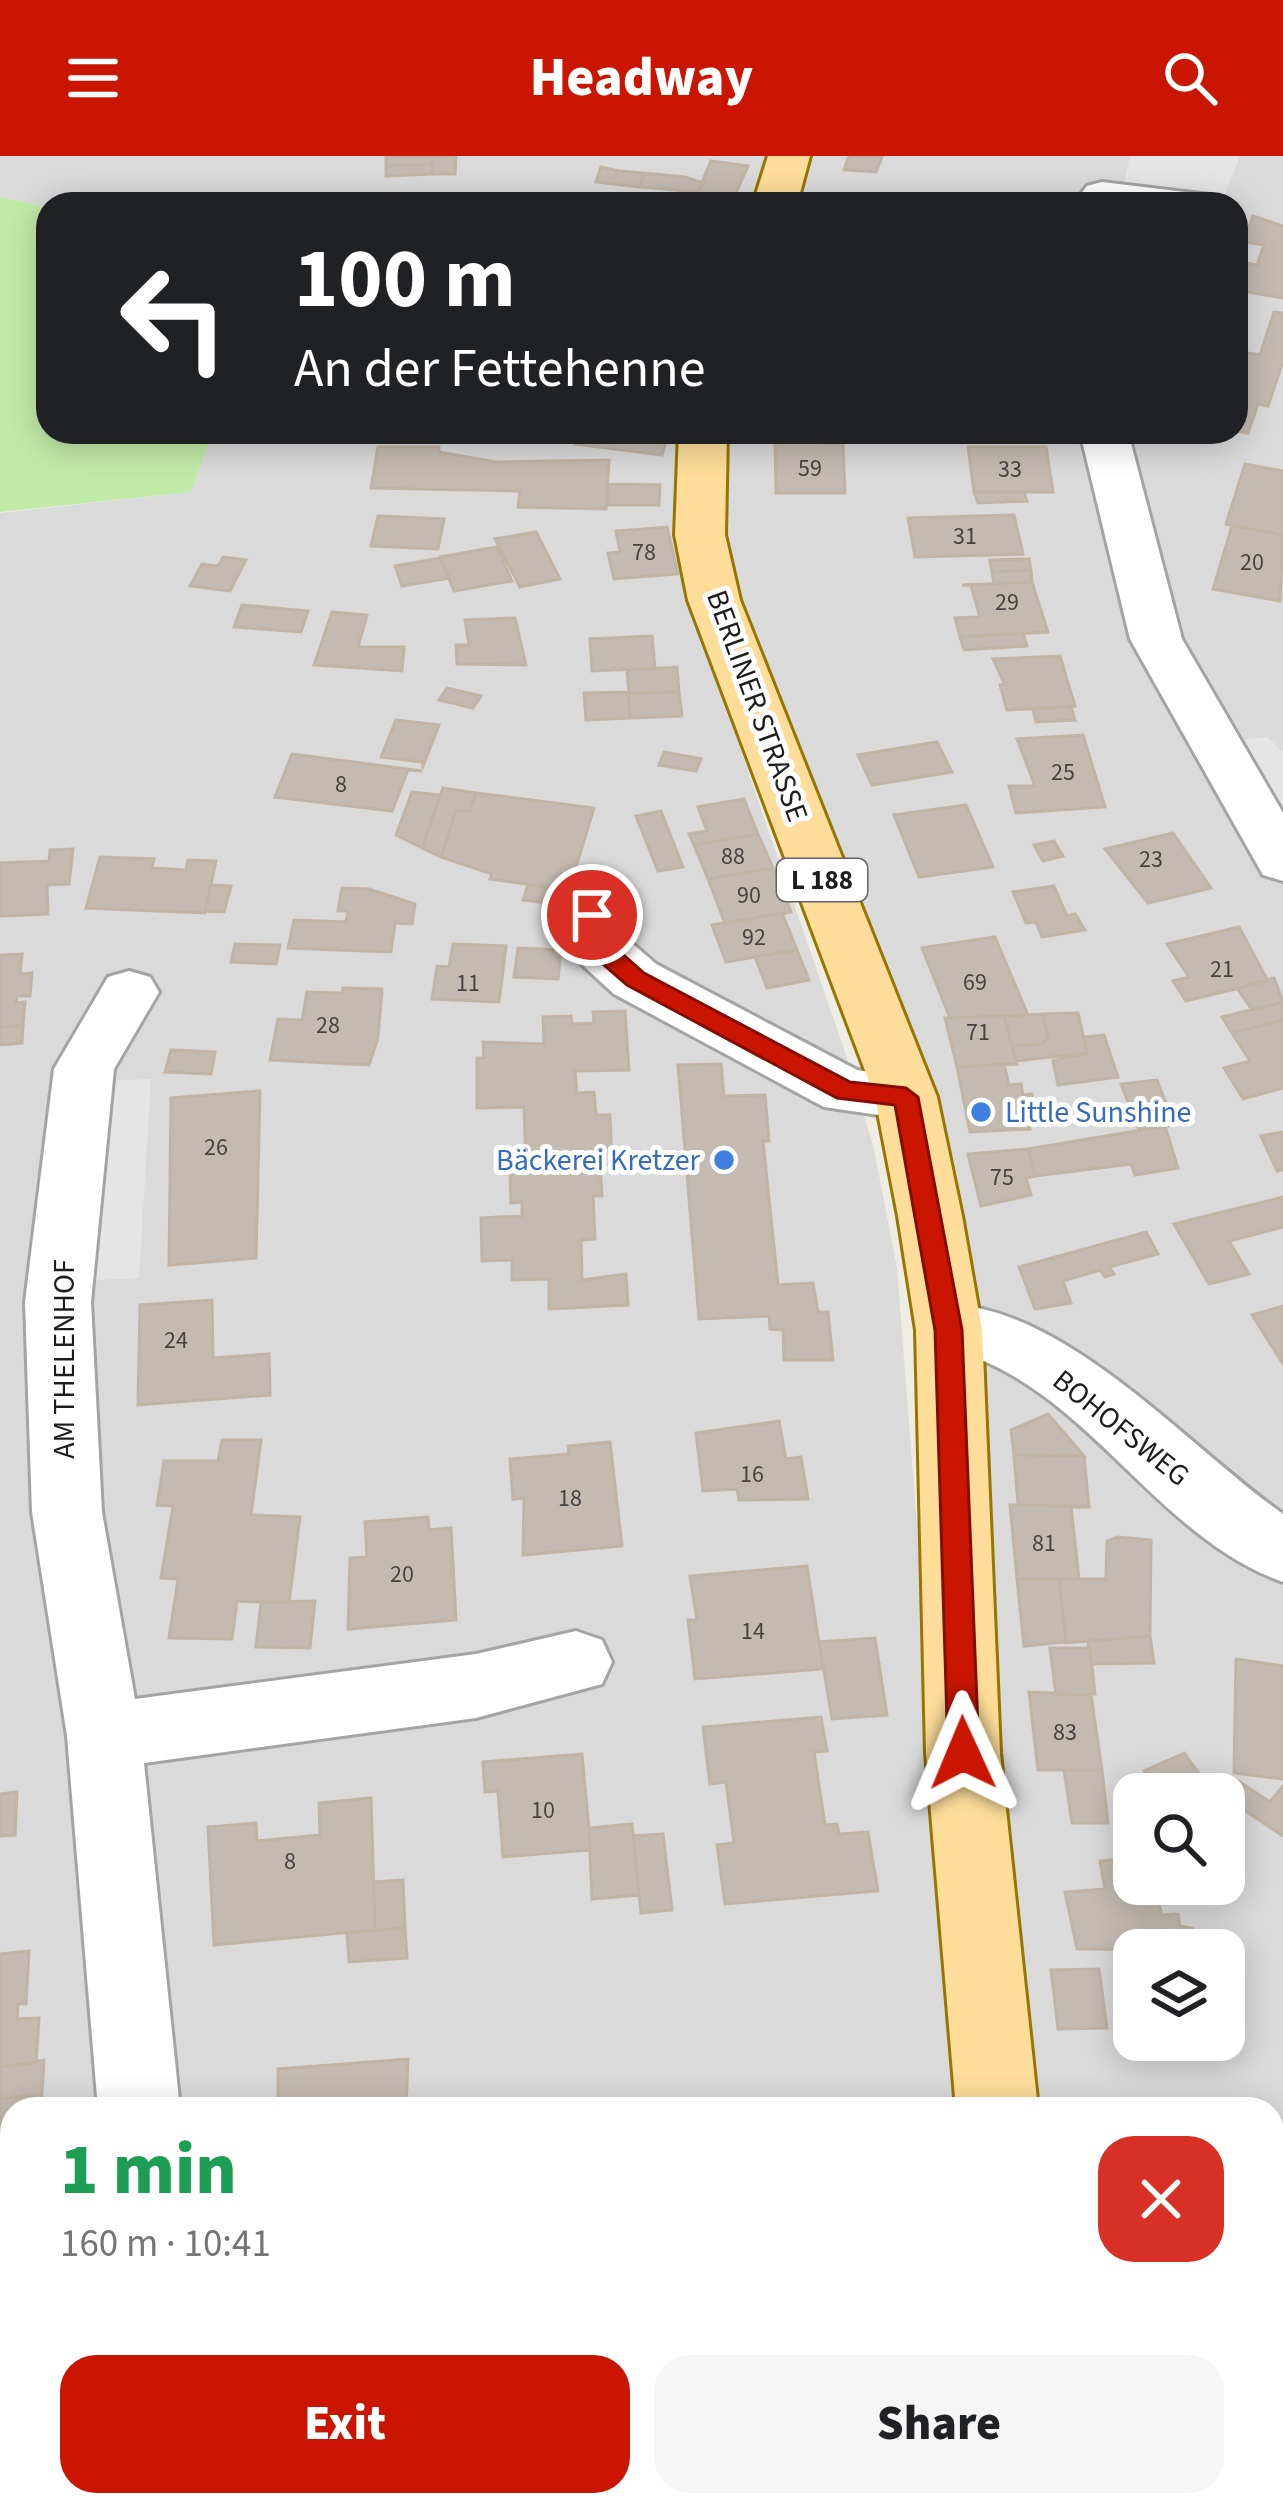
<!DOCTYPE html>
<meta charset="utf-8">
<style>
:root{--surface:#fff;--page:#f6f6f6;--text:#202124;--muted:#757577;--accent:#ca1600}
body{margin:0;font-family:"Source Sans 3",sans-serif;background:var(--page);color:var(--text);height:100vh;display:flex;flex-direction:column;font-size:45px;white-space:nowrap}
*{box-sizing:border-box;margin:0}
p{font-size:39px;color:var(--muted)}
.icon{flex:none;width:66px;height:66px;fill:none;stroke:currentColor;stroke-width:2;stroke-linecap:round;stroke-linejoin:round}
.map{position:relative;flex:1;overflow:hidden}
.sheet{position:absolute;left:0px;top:1941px;width:1284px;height:420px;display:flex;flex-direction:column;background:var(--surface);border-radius:36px 36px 0 0;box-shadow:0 6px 30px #0003}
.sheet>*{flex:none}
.top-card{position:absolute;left:36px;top:36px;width:1212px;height:252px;border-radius:36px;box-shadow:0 6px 30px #0003;background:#202124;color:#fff;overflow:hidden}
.buttons{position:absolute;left:1113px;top:1617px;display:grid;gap:24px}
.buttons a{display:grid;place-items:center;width:132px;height:132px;border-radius:24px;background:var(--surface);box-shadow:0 6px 30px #0003;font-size:60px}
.pin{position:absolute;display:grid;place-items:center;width:102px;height:102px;color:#fff;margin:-51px;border:6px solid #fff;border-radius:50%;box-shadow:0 3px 12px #0007}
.me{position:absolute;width:132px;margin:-66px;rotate:359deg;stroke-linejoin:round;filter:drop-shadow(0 0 9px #0008)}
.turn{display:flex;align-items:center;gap:42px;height:252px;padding:0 60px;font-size:54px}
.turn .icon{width:156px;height:156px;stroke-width:2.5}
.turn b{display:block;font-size:84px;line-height:102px}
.round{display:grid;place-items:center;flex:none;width:126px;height:126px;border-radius:36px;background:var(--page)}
.headline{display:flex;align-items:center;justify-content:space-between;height:204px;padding:0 60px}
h1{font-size:72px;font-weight:800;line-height:90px;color:#1e9e55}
.button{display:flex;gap:24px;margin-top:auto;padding:24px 60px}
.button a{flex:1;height:138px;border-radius:36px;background:var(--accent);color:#fff;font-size:48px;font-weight:800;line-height:138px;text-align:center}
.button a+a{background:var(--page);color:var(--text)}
header{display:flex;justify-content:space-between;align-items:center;height:156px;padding:0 60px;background:var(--accent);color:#fff;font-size:54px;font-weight:800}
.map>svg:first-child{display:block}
</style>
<header><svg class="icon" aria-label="menu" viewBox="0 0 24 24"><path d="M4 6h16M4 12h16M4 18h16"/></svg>Headway<svg class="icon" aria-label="search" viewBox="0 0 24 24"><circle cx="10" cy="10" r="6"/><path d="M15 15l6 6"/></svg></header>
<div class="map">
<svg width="1283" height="2361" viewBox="0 0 1283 2361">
<rect width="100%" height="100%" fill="#eeece3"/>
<path fill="#dbdada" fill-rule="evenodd" d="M0,0H771L757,48L48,51L0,41Z
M803,0H1283V2361H1069L1068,2349H1272V1953H1029L921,962L721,443L722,276H1236V48H788ZM1134,1638H1224V1728H1134ZM1134,1794H1224V1884H1134Z
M213,276H692L691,419L697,468L843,890L874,993L897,1112L962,1953H12V2349H989L990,2361H0V357L191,336Z"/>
<path fill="#c1eaa7" d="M0,41L48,51V276H213L191,336L0,356Z"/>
<path fill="#e5e5e5" d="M1130,0H1240L1221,48H1119Z
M1267,581L1283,596V655L1240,584Z
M151,923L139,1122L93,1124L109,925Z"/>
<path fill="#c3bbb2" stroke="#c0b4a5" stroke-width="3" d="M386,0H432V8L386,10Z
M432,0H456L455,18H432Z
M849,0H873L882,1L876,16L844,14Z
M711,5L748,10L734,41L698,36Z
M432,8V18L386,20V10Z
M601,11L619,15L644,17L639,31L596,26Z
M644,17L685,21L703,27L698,36L639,31Z
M698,36L734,41L731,48H692Z
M478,40L541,46L474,48Z
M1253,60L1283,70V142L1236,134L1237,105L1257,109L1264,89L1244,86Z
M1274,156L1283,157V205L1268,250L1258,248L1248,277L1236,275V195L1260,199Z
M496,276H560L555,286Z
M616,276L667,282L662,299L575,288L579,276Z
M775,286L843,287L845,337H776Z
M378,291H439V296L496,306L609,304L606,353L518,351L520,335L371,332Z
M968,291H1046L1053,336H974Z
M1245,308L1283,315V379L1226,368Z
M608,328L660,329L659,349H607Z
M974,336H1024L1027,345L978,347Z
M1014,359L1023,398L915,401L908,362Z
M378,360L444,363L438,393L371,390Z
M1232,370L1283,379L1280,445L1213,433Z
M667,371L678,418L614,423L608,397L620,396L616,375Z
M536,376L560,423L520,431L495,383Z
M497,391L512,425L454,435L440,401Z
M223,401L246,404L230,435L190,430L202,408L218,410Z
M441,402L449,422L402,430L395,410Z
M1029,403L1031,414L992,416L990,404Z
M1031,414L1032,426L994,427L992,416Z
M1032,426L1048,476L960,481L955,462L980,461L971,430L962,429Z
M242,449L308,455L301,476L234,471Z
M332,456L367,459L358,491H404L402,515L314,509Z
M515,462L526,509L457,508L456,489H469L465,464Z
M1023,477L1027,490L964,494L960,481Z
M652,480L655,512L592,515L590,483Z
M1060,500L1075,550L1007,554L1000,529H1005L993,503Z
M677,511L679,536L629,537L627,514Z
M447,532L481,540L473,552L439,544Z
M628,536L630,562L586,564L584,537Z
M679,536L682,560L630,562L629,537Z
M1071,551L1075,564L1036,566L1033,553Z
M396,564L439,569L423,610L422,606L381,601Z
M1083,579L1105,651L1016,657L1009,630H1035L1017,583Z
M937,586L952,616L872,629L858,599Z
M664,596L701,603L696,615L659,609Z
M292,598L422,615L408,614L392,655L275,641Z
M443,632L476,637L470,655L456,654L441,701L422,692Z
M412,636L440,639L422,692L396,679Z
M476,637L594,652L569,734L490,723L492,718L441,701L456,654L470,655Z
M744,643L758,678L694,689L689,678L707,675L698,651Z
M966,649L993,711L919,721L894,659Z
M661,655L683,711L658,715L636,660Z
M1173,677L1211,732L1148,747L1105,693Z
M758,678L773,712L708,723L694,689Z
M1054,685L1063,700L1043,705L1034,689Z
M73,693L69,728L47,729L48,758L0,760V707L49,705L50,694Z
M100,701L154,703L152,712L186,714L188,704L216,705L205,757L86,752Z
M773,712L791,756L725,767L708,723Z
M211,729L231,730L224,756L205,755Z
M528,729L569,734L564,749L523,744Z
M1054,730L1067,760L1075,758L1085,774L1042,781L1036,766L1026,767L1013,736Z
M342,732L369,733L415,748L412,768L395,767L391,796L288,792L294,764L346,766L348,755H338Z
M782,757L797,794L726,806L712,769Z
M1239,771L1268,825L1186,845L1173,825L1189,821L1167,788Z
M995,781L1028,859L950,862L922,792Z
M235,788L280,789L276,808L231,806Z
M453,788L506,790L499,846L432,843L437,810L449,811Z
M518,792L561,794L558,823L514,821Z
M797,794L809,824L767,832L755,801Z
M22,798L20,818L32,817L30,840H17L16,847L25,846L23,869L0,871V799Z
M1274,822L1283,846L1252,854L1237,832Z
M343,832L382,833L378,882L369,909L270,904L278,863L302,864L307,836L342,837Z
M1283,846V864L1232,877L1222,861Z
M625,855L629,914L575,915L577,937L594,936L596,959H610L612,1009H600L602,1040H593L595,1083L581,1084L582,1124L626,1118L628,1149L549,1153V1123L512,1124V1104L482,1105L481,1062L522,1060V1046L511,1047L510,1012L526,1011L524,951L477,952V902H484L483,886L544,888L543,861L571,860L572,868L594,867L593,856Z
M1078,857L1087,897L1016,905L1012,890L1042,888L1048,882L1043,858Z
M1043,858L1048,882L1042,888L1012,890L1004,860Z
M1004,860L1017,908L957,911L945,862Z
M1283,864V932L1243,943L1224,912L1250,905L1232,877Z
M23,869L22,887L0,889V871Z
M1104,879L1118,921L1058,929L1053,905L1087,897L1084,881Z
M171,894L215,896L211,918L165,916Z
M721,908L724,940L765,939L769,985H763L778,1129L813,1127L818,1156H828L833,1204H784L783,1174L770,1173L769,1160L699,1163L678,909Z
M1004,908L1009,929L1021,928L1023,939L1032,938L1033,946L1024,947L1030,973L970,976L957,911Z
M1157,924L1175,969L1139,974L1121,928Z
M260,935L256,1102L169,1109L171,942Z
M1165,970L1178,1012L1135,1019L1131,1008L1035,1020L1028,993Z
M1283,976V1014L1277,1015L1261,980Z
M1028,993L1035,1020L1026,1022L1031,1039L981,1050L968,998Z
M1283,1041V1071L1229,1085L1249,1118L1209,1128L1174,1068Z
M1146,1076L1158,1098L1109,1111L1114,1118L1105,1121L1100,1114L1063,1125L1071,1147L1035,1153L1019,1111Z
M212,1144L213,1202L269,1198L270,1239L138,1249L140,1149Z
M1283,1150V1208L1252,1159Z
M1048,1258L1084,1300L1014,1299L1011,1274Z
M779,1265L786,1303L801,1301L808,1343L739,1344L737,1333L703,1335L696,1277Z
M222,1284H261L251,1359L300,1361L289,1447L237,1445L232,1483L169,1482L178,1423L161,1422L173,1350L157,1349L164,1305H218Z
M610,1286L622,1390L523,1399L524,1342L513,1343L510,1303L569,1298L568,1290Z
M1014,1299L1084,1300L1089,1351L1018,1349Z
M1010,1349L1071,1350L1079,1423H1017Z
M428,1361L429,1374L451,1372L456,1464L348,1473L350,1402L367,1401L365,1366Z
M1118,1381L1151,1384L1150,1480L1066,1487L1059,1423H1106L1107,1385Z
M807,1410L823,1513L695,1523L688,1464H697L690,1420Z
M1017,1423H1059L1066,1486L1024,1490Z
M315,1445L310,1492L256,1491L261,1446Z
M1150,1480L1154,1507L1091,1508L1088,1485Z
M875,1482L887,1559L832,1563L819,1486Z
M1050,1492H1090L1095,1538L1056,1539Z
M1236,1503L1283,1510V1623L1234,1617Z
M1029,1536L1091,1539L1102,1614H1038Z
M821,1561L827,1595L814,1596L825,1669L837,1668L839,1678L868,1676L878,1735L725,1748L717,1689L734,1687L726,1626L710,1628L703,1571Z
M1184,1597L1214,1638H1160L1144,1615Z
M582,1598L591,1694L503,1701L498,1635L485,1636L483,1606Z
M1064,1614H1102L1108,1667H1072Z
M1232,1621L1270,1646L1283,1630V1680L1220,1638Z
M17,1636L15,1679L0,1680V1638Z
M371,1642L375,1774L214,1789L208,1671L256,1667L257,1685L320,1679L319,1647Z
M632,1668L639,1739L592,1743L589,1672Z
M663,1678L672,1754L641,1757L633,1680Z
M1134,1702V1728H1154L1162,1759L1178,1758L1180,1770L1192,1772L1206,1794L1077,1793L1065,1736L1105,1733L1100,1705Z
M403,1724L405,1772L375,1774L374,1726Z
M405,1772L407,1802L349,1806L347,1777Z
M29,1795L26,1848H18L17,1863L39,1862L36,1907L0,1911V1798Z
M1099,1813L1107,1872L1058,1873L1051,1814Z
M1224,1825L1233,1835L1241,1866L1224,1868Z
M408,1903L406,1953H278V1913Z
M44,1904L42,1938L0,1943V1911Z
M42,1938V1953H12V1972L0,1973V1943Z
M12,1972V2126L0,2127V1973Z
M1283,1996V2045H1272V1997Z
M1272,2091H1283V2156H1272Z
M12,2126V2158L0,2159V2127Z
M12,2191V2345L0,2348V2193Z
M1283,2307V2361H1268L1272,2311Z"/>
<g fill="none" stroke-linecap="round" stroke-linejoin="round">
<defs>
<path id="minor" d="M1102,26L1210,39L1217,48H1087L1080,39L1087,30Z
M1080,276H1128L1182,483L1283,657V725L1263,719L1130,483Z
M592,739L612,745L626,782L656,808L857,914L928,925L937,941L928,957L906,963L824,951L614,838L578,805L563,759L572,745Z
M129,815L150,821L159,836L114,913L91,1146L102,1356L135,1543L476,1498L576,1475L602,1484L612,1506L602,1528L476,1562L144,1607L180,1953H98L67,1580L32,1356L25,1146L54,913L108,821Z
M949,1148C1069,1154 1186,1289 1283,1358V1426C1163,1384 1096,1250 979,1203C964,1197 943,1198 926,1192L916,1174L926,1156Z
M148,2349H238L241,2361H151Z"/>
<path id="major" d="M768,0H810L797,48H753Z
M679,276H727L725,379L740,444L937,941L962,1060L982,1174L1000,1597L1038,1953H956L926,1597L916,1174L898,1060L875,941L688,444L675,379Z
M989,2349H1079L1080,2361H990Z"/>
</defs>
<use href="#minor" stroke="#a4a4a4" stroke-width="6"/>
<use href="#major" stroke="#967500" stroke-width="6"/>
<use href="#minor" fill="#fff" fill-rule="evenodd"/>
<use href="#major" fill="#fddd99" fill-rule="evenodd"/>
</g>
<path fill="#ca1600" stroke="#830e00" stroke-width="3" d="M592,751L604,759L610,787L644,817L850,926L906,932L918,941L962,1174L979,1597L974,1607L963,1611L952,1607L948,1597L935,1174L895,949L837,942L627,829L590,797L580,759Z"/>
<g fill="#3f7fe0" stroke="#fff" stroke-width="4.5">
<circle cx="981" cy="956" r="12"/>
<circle cx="724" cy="1004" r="12"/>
</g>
<g text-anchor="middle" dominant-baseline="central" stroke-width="10" stroke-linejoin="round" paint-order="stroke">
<g font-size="24" fill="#464442">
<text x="810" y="312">59</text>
<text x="1010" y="313">33</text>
<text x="965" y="380">31</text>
<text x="644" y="396">78</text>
<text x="1252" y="406">20</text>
<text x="1007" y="446">29</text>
<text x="1063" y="616">25</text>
<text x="341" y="628">8</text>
<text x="733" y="700">88</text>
<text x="1151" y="703">23</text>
<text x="749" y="739">90</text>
<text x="754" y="781">92</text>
<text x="1222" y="813">21</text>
<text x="975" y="826">69</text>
<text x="468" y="827">11</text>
<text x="328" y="869">28</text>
<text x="978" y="876">71</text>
<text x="216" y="991">26</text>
<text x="1002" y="1021">75</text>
<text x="176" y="1184">24</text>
<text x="752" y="1318">16</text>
<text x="570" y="1342">18</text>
<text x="1044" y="1387">81</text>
<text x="402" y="1418">20</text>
<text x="753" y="1475">14</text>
<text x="1065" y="1576">83</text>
<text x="543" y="1654">10</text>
<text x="290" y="1705">8</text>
</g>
<rect fill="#fff" stroke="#616161" stroke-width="3" x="777" y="703" width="90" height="42" rx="9"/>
<g font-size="27" font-weight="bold" fill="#1d1d1d">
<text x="822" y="724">L 188</text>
</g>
<g font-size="30" fill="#1d1d1d" stroke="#fff">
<text transform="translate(757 550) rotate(70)">BERLINER STRASSE</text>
<text transform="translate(64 1203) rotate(-90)">AM THELENHOF</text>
<text transform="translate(1121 1272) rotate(39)">BOHOFSWEG</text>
</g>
<g font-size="30" fill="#366cbe" stroke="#fff" text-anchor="start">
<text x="1005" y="956">Little Sunshine</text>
<text x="700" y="1004" text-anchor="end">Bäckerei Kretzer</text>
</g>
</g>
</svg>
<div class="buttons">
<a><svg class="icon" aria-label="search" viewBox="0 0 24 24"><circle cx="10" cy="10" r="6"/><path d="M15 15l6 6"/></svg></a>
<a><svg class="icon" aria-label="layers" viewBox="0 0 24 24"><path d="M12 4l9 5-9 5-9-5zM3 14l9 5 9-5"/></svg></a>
</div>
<div class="pin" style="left:592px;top:759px;background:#d93025"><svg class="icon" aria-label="arrive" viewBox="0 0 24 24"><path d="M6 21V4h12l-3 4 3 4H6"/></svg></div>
<svg class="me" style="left:963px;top:1597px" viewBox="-20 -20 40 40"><path d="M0-17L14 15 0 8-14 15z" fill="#ca1600" stroke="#fff" stroke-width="4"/></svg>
<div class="top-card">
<div class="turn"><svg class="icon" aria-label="left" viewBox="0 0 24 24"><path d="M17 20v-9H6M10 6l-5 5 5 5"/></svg><div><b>100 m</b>An der Fettehenne</div></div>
</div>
<section class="sheet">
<div class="headline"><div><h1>1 min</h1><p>160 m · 10:41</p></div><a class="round" style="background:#d93025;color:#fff"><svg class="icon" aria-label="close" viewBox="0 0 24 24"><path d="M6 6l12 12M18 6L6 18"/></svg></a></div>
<div class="button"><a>Exit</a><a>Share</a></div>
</section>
</div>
